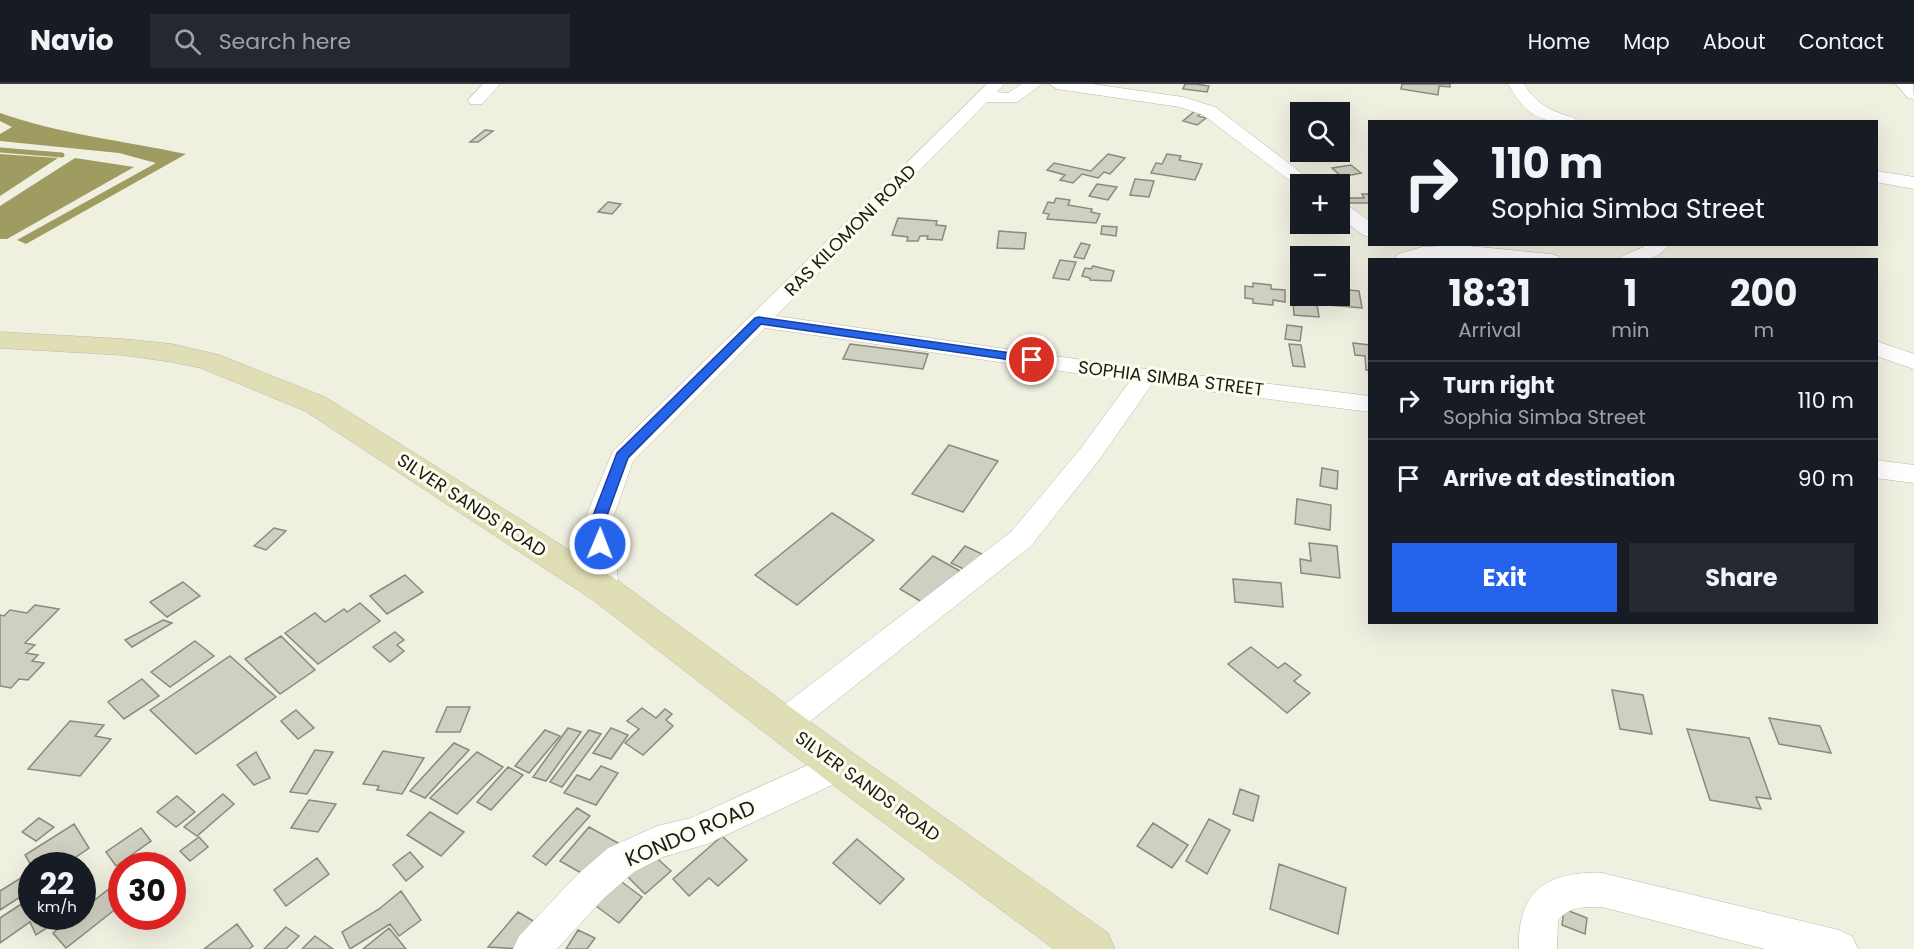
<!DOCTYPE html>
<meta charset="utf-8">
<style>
:root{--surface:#171b24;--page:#242831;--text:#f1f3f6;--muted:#9ea1a6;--line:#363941;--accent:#2563eb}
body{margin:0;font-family:Poppins,sans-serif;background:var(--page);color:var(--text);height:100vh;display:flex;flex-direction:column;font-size:22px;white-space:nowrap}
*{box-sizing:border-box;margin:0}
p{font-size:20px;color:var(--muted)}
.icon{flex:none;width:33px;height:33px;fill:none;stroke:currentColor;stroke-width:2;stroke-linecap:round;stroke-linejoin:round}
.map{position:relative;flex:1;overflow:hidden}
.drawer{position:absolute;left:1368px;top:174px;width:510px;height:366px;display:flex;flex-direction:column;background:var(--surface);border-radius:0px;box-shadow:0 6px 24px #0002}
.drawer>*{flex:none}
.hud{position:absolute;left:1368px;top:36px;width:510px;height:126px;border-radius:0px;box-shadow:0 6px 24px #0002;background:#171b24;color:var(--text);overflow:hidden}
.fabs{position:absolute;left:1290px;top:18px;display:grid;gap:12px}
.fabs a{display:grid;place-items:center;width:60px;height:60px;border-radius:0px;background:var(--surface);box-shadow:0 6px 24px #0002;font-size:30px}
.speed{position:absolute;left:18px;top:768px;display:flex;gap:12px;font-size:30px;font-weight:700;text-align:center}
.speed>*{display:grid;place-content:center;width:78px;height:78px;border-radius:50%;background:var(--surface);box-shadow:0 6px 24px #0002;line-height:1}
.speed small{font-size:15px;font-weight:400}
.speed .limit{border:9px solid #d22;background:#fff;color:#111}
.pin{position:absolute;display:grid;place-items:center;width:51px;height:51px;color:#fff;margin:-26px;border:3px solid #fff;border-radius:50%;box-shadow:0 2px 6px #0007}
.me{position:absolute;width:66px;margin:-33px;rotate:1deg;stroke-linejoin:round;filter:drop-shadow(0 0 4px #0008)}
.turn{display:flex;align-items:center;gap:21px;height:126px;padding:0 24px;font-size:27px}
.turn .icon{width:78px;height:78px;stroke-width:2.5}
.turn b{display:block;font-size:42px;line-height:51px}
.eta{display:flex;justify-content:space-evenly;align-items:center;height:102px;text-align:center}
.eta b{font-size:36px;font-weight:700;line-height:42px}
.action{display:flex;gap:12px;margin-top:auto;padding:12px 24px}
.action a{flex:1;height:69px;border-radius:0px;background:var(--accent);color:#fff;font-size:24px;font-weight:700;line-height:69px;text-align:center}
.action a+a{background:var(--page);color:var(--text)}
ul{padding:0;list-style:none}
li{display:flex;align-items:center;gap:18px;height:78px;padding:0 24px;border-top:2px solid var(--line)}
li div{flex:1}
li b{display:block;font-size:22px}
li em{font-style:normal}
header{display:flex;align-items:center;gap:36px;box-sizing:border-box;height:84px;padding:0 30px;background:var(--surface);border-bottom:2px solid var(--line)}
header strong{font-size:28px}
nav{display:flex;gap:33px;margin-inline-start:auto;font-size:21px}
.search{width:420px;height:54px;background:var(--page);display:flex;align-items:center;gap:15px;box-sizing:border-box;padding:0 21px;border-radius:0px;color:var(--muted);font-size:22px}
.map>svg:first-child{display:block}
</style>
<header>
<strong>Navio</strong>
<div class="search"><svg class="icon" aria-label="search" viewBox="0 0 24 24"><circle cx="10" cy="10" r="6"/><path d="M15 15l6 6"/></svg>Search here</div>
<nav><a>Home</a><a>Map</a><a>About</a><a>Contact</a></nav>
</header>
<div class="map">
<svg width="1914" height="865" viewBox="0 0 1914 865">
<rect width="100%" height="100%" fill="#f0f0e1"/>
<path fill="#9e9c61" d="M0,29C60,50 124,57 186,70L26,160L17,156L156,79L119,69L0,57V50L12,43L0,37Z
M0,70L58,74L0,112Z
M75,74L134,83L7,155H0V122Z"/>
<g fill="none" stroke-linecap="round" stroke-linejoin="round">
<path stroke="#9e9c61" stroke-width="5" d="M0,66L62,71"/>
</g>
<path fill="#d0d0c2" stroke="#8a8a7d" stroke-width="1.5" d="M1185,0H1196L1209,2L1207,8L1183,5Z
M1402,0H1450V3L1439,2L1438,11L1401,5Z
M1196,26L1203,28L1198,32L1206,34L1197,41L1183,37Z
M485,46L493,47L478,58H470Z
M1108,70L1125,74L1110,90L1104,88L1098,94L1082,90L1073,99L1060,96L1065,91L1047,86L1054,79L1091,87Z
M1167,70L1181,72L1179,76L1202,80L1195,96L1151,89L1156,79L1162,80Z
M1351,81L1361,89L1342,93L1332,84Z
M1135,95L1154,97L1149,113L1130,111Z
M1097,100L1117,103L1108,116L1089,112Z
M1340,109H1347L1349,114H1364L1362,110H1370V119H1344Z
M1056,114L1070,116L1068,121L1092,125L1091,128L1100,130L1096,139L1047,135L1049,130L1043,129L1048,118L1054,119Z
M608,118L621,120L612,130L598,128Z
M898,134L937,137L936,141L946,142L942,156L927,155L928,152H920L918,157H907L908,153L892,151Z
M1102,142L1117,143L1116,152L1101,150Z
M999,147L1026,149L1024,165L997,164Z
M1081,159L1090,161L1084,175L1074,173Z
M1060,176L1076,178L1069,196L1053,194Z
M1093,182L1114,187L1111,197L1090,196V194L1082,192L1085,184L1091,185Z
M1253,199L1271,201V205L1285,206V218L1273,216V221L1253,219V215L1245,214V202L1253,203Z
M1292,201L1300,202V212H1340V205L1359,207L1362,224L1317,220L1319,233L1294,231Z
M1287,241L1302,243L1300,257L1285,255Z
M1353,259L1370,261V286H1366L1365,272L1355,271Z
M850,260L928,270L923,285L843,275Z
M1289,260L1301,261L1305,283L1293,282Z
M949,361L998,377L963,428L912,410Z
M1322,384L1338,387L1337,405L1320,402Z
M1297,415L1331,421L1330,446L1295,440Z
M832,429L874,456L797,521L755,491Z
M274,444L286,447L266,466L254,462Z
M1309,459L1337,462L1340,494L1301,489L1300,475L1311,477Z
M965,462L982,470L968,487L951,479Z
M933,472L960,487L927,521L900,505Z
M405,491L423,508L387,530L370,512Z
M1233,495L1281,499L1283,523L1235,518Z
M183,498L200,512L167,533L150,518Z
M360,519L380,537L318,580L285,549L315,529L325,538L344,525L347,528Z
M35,521L59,525L25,559L35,561L26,569L38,571L32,577L44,579L28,596L19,595L11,604L0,602V531L4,532L10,526L27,529Z
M163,536L172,539L132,563L125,556Z
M395,548L404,556L397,561L404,567L390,578L373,563Z
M281,552L315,586L280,610L245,575Z
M195,557L214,572L170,603L151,588Z
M1251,563L1278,584L1285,579L1301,591L1294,597L1310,609L1287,629L1228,580Z
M230,572L276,613L196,670L150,626Z
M142,595L159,612L124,635L108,618Z
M1612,606L1643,611L1652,650L1620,645Z
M447,623H470L460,648H436Z
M642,624L656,634L665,625L672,630L666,636L673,642L643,671L625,659L639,645L627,637Z
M296,626L314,644L298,655L281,637Z
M1769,634L1820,642L1831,669L1779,660Z
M70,637L104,641L95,652L111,655L80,692L28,685Z
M568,644L581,648L546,697L533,693Z
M611,644L628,651L611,675L593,669Z
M1687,645L1749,654L1771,715L1756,713L1761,725L1710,716Z
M545,646L560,652L529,689L515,682Z
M589,646L601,650L562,703L550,698Z
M454,659L469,666L425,714L410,707Z
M315,666L333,668L307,710L290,708Z
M383,667L424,674L402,710L377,706L379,702L363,700Z
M256,668L270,694L254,701L237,681Z
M477,668L503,683L457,730L430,714Z
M601,682L618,689L596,721L564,709L577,691L590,696Z
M508,683L523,691L491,726L477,718Z
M1240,705L1259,712L1253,737L1233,730Z
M223,710L234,720L197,752L184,743Z
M177,712L195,728L176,743L157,728Z
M309,716L336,720L318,748L291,744Z
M577,724L590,732L546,781L533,772Z
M430,728L464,748L441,772L407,751Z
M39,734L54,743L36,757L22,748Z
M1209,735L1230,746L1207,790L1186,777Z
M1153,739L1188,761L1172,784L1137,762Z
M74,740L89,764L63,782H32V783L25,771Z
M589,743L618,759L590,794L560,777Z
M141,744L151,757L116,782L106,768Z
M722,752L747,776L718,802L709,794L689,812L673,795Z
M199,753L208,763L190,777L180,767Z
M857,755L904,795L880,820L833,779Z
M410,768L423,783L406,797L393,781Z
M650,768L671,787L645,810L625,790Z
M155,769L162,782H140L139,780Z
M317,774L329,790L286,822L274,806Z
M1279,780L1346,804L1338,850L1270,825Z
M24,792L31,806L0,826V807Z
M615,793L642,813L619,839L592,819Z
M110,804L122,816V820L66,864L53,849L74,832H82V826Z
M401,807L421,836L399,852L390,840L350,865L342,848L379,825Z
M32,813V832H65L36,851L30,838L0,859V834Z
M1564,825L1587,834L1585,850L1562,841Z
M518,828L540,841L521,865L488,863Z
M237,840L253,862L249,865H204Z
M286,843L299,852L286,865H264Z
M389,844L406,865H363Z
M578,846L595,854L587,865H566Z
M315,852L333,865H302Z"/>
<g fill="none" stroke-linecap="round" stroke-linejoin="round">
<defs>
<path id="street" d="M483,0H500L482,20H470L468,16Z
M987,0H1004L997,8L1008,9L1022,0H1042L1017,18H987L776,232L1146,285L1370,312V328L1152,300L1099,376L1031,462L794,650L783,654L772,650L767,640L772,630L1011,448L1081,364L1130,297L765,244L633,377L612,437L619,506L615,514L605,517L595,514L591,506L584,437L613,367Z
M1049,0H1092L1183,13L1215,23L1316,100H1300V104L1203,31L1180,23L1057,5Z
M1508,0H1524C1537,21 1553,28 1575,34L1577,38C1539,38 1528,34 1508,0Z
M1896,0H1913L1914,15L1908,14Z
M1876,87L1914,93V105L1876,98Z
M1340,119L1347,121L1370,137V153L1363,151L1340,134Z
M1647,160H1669C1656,179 1640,176 1619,176C1625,167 1639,168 1647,160Z
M1458,161L1551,170L1558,172L1561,176L1395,174L1398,170L1422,163Z
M1876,257L1914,270V285L1876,272Z
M1876,376L1914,381V399L1876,394Z
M839,667L851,672L856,682L851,692L707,760L663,773L634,788L603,815L557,865H513L519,852L577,791L608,764L657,742L691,734Z
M1602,789L1839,846L1852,852L1858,865H1765L1602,823C1584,823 1570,822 1558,836L1557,865H1519C1517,807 1547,787 1602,789Z"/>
<path id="secondary" d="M0,248L123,255L172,260L219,271L325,313L617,496L853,669L1108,849L1115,865H1054L825,695L593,516L305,327L201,284L172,278L123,271L0,264Z"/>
</defs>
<use href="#street" stroke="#b9b9ab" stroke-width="1"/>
<use href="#secondary" stroke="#b9b9ab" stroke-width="1"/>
<use href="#street" fill="#fff" fill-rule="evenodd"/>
<use href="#secondary" fill="#e0deb5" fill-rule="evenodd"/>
</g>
<path fill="#2563eb" stroke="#184099" stroke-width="1.5" d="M759,233L1032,272L1038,276L1032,279L761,240L628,374L605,437L607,460L605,463H595L591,437L617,369L755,234Z"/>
<g text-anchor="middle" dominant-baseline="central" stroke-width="6" stroke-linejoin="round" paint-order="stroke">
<g font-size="18" fill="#1b1b16" stroke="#fdfdef">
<text transform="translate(850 146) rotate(-45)">RAS KILOMONI ROAD</text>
<text transform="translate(1171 294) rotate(7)">SOPHIA SIMBA STREET</text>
<text transform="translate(472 421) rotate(33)">SILVER SANDS ROAD</text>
<text transform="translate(868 702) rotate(36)">SILVER SANDS ROAD</text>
</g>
<g font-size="21" fill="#1b1b16" stroke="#fdfdef">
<text transform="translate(690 749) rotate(-23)">KONDO ROAD</text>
</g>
</g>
</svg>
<div class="fabs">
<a><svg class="icon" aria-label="search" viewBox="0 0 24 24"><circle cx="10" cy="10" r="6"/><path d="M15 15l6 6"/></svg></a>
<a>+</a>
<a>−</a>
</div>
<div class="speed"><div>22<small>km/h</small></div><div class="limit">30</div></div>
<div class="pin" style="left:1032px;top:276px;background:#d93025"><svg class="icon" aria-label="arrive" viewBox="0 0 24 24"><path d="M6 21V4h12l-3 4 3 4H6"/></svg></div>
<svg class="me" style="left:600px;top:460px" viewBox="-20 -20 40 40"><circle r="17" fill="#2563eb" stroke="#fff" stroke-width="3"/><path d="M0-11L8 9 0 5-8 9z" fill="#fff"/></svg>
<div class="hud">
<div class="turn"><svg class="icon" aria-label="right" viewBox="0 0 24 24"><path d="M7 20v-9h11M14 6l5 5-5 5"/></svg><div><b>110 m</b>Sophia Simba Street</div></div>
</div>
<section class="drawer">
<div class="eta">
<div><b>18:31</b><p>Arrival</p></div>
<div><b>1</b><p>min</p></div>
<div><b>200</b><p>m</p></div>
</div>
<ul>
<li><svg class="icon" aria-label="right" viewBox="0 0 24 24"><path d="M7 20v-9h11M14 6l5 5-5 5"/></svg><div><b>Turn right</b><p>Sophia Simba Street</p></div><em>110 m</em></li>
<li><svg class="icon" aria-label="arrive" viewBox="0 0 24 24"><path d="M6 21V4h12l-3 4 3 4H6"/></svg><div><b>Arrive at destination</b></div><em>90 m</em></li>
</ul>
<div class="action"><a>Exit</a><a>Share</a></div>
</section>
</div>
